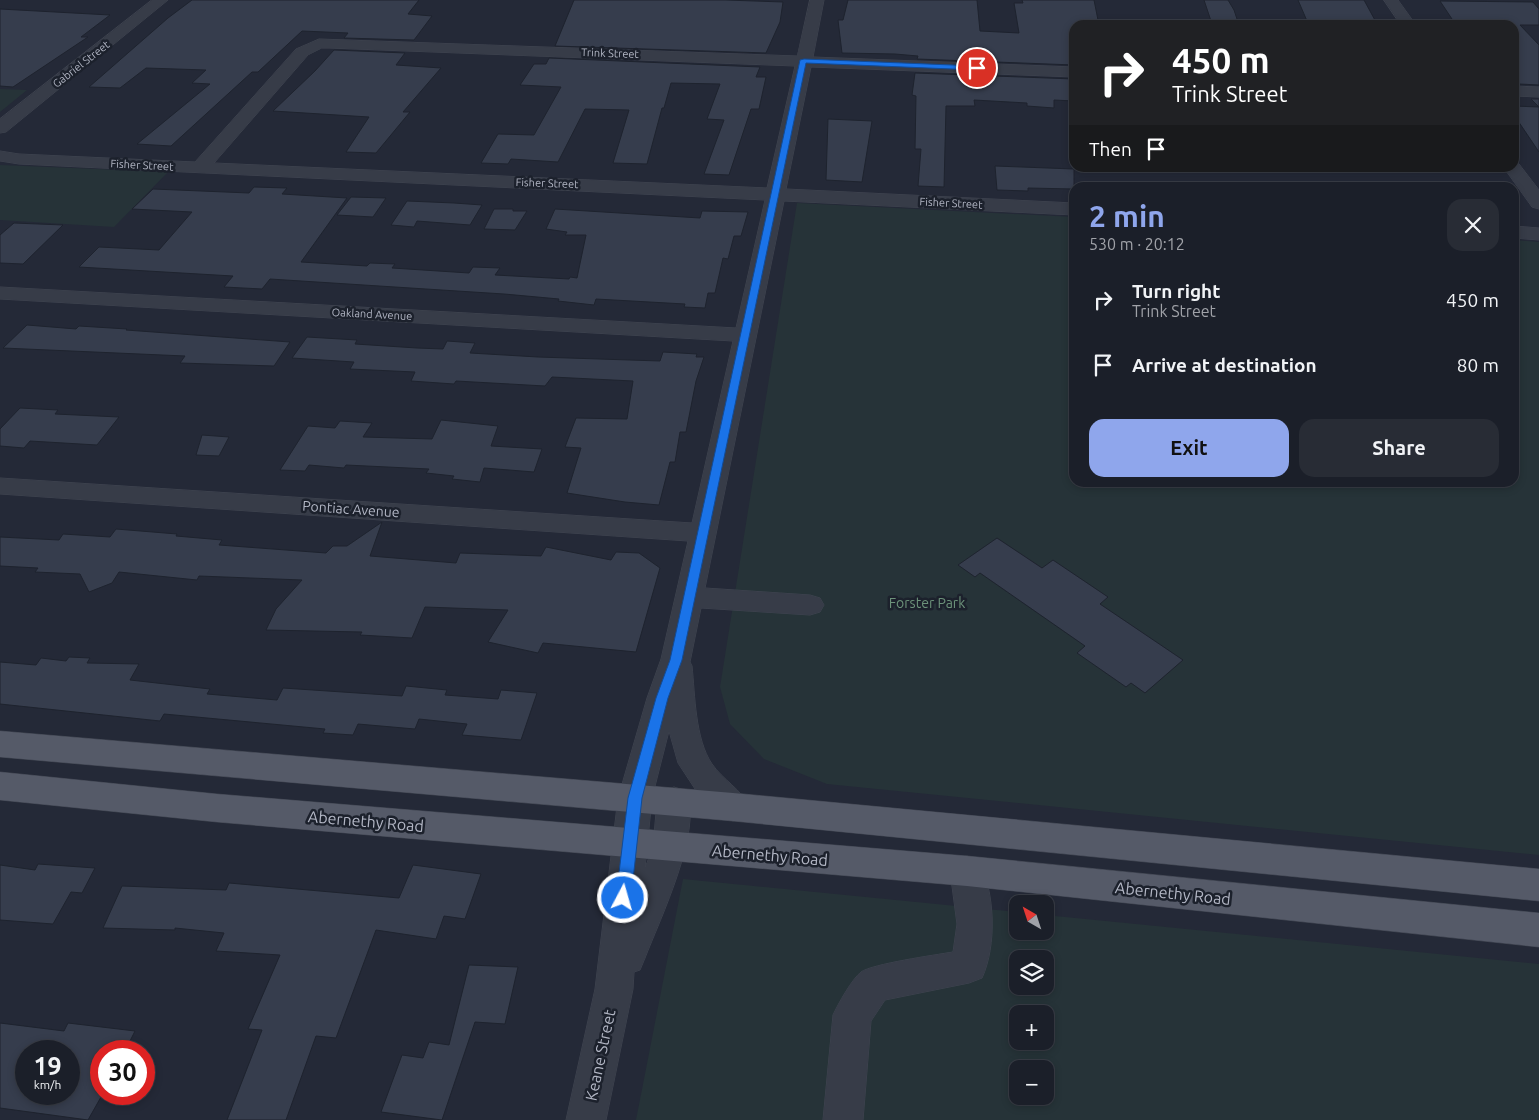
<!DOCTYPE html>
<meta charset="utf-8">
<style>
:root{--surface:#1b1f29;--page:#282c35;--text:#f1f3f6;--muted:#a0a2a8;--line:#393d46;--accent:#8fa6ec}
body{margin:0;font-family:Ubuntu,sans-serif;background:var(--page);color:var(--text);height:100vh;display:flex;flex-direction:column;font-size:19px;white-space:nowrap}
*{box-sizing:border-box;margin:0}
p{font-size:16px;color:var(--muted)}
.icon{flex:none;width:28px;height:28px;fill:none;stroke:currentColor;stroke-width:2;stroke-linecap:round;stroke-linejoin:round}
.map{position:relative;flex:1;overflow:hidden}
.drawer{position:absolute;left:1069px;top:182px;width:450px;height:305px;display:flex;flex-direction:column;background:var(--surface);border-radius:15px;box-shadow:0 2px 8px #0003,0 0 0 1px var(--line)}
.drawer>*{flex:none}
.hud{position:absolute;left:1069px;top:20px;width:450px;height:152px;border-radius:15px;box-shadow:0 2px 8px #0003,0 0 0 1px var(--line);background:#202124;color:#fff;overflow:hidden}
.needle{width:32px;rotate:321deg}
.fabs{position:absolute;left:1009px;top:895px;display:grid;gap:10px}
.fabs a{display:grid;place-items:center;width:45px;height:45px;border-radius:10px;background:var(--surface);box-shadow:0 2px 8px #0003,0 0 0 1px var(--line);font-size:25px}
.speed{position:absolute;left:15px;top:1040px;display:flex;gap:10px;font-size:25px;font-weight:700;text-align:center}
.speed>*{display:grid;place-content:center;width:65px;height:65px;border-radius:50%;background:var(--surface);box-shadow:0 2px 8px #0003,0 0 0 1px var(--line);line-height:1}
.speed small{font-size:12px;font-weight:400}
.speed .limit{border:8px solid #d22;background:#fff;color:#111}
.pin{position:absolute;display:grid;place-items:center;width:42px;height:42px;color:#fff;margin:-21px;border:2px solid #fff;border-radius:50%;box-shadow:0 1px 5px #0007}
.me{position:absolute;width:55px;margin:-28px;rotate:6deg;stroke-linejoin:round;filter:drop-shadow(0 0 4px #0008)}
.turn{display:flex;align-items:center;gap:18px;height:105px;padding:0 20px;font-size:22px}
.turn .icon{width:65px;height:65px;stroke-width:2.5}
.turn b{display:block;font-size:35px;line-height:42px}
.then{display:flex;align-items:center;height:48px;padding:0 20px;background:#0003;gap:10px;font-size:19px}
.round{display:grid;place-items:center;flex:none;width:52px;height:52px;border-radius:15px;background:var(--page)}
.headline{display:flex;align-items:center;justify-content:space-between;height:85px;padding:0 20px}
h1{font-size:30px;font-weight:700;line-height:38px;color:var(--accent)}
.action{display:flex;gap:10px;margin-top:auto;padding:10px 20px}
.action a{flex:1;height:58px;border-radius:15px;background:var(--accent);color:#111;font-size:20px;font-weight:700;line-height:58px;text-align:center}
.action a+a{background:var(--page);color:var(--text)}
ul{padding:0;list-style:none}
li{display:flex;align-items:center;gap:15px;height:65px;padding:0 20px}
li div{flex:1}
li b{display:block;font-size:19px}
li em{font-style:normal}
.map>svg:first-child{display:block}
</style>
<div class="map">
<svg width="1539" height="1120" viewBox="0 0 1539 1120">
<rect width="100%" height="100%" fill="#242937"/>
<path fill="#263338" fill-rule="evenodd" d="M0,89L27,90L0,112Z
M0,165L168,172L114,227L0,220Z
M797,203L1074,217V482H1514V240L1539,242V855L827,784L764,759L730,724L720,687Z
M683,879L1017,912L1018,931H1045V915L1539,964V1120H636ZM1018,959H1045V986H1018ZM1018,1014H1045V1041H1018ZM1018,1069H1045V1096H1018Z"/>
<path fill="#363d4d" stroke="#1e232e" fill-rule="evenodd" d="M192,0H419L408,14L432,16L414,40L344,38L348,33L302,31L258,72H252L171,146L137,144L210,84L192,83L206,70L146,68L120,88L89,87L168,18Z
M574,0H726L783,2L780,22L766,53L555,46Z
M848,0H977L980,31L1019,33L1014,3H1023L1022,0H1094L1099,25H1074V65L917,59L918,56L895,54L842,53L838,20H843Z
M1204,0H1228L1234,10L1239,25L1212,24Z
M1298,0H1364L1376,22L1307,21Z
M1440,1L1533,2L1539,9V25H1520L1539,45V85L1519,84L1514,79V25H1456Z
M0,9L110,15L81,37H88L13,87L0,86Z
M334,50L405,53L396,65L441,68L403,112H410L376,153L346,152L369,117L273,111L315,71Z
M549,58L760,67L756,77H766L759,109H751L729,175L704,174L724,120L707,119L720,84L671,83L664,108H662L647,164L613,163L629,110L585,109L558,162L511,159L508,164L481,163L498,134L534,135L561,87L520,85L534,64H546Z
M915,73L1074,79V101L1054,100V108L1027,106V103L974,100L975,106H946L944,187L918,186L921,149H915L916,96L912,95Z
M1531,99H1539V152L1514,115V106L1539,107Z
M828,119L872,121L862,182L826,180Z
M995,166L1074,169V189L1028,188V191L997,190Z
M254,187L287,188L282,194L347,198L301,262L367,266L370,263L395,264L392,268L469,273L473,267L500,268L495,275L569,279L570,277L577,278L586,235H565L567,232L546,229L555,209L700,218L702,211L748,212L741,236H734L728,259L723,258L715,293H708L705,308L684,307L685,304L596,299L594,305L558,301L559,299L504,294L270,279L262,289L224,287L233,276L79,267L99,247L159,250L192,212L132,209L153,189L249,193Z
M351,197L386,198L373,217L337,215Z
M407,201L454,203L482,205L470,225L417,221L414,227L391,225Z
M494,209H513V211H527L515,230L484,229Z
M14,223L63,225L23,264L0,263V235Z
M27,325L76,329L79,326L127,329L126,330L290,342L274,366L180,363L185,356L3,348Z
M307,337L357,340L355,344L417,348L443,349L447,341L475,343L470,353L538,357L660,361L663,352L697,354L696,357H704L696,381L686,432H680L675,462H670L659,505L625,502L567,493L581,448L565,447L576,418L627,419L633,381L552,377L545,386L456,381L454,384L411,381L415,372L350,369L354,362L292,358Z
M20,408L58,410L55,414L119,417L97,445L30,441L24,448L0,446V429Z
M441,420L498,426L491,446L542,449L534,472L484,468L480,482L452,479L454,476L426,473L429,469L346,465L344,468L309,465L305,471L280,470L308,426L335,428L340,421L372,423L363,437L432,439Z
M202,435L229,437L219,456L196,455Z
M382,522L370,556L456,563L460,553L541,556L546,547L611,560L616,552L639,553L660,568L636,652L543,643L538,653L488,642L508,610L425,607L412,638L360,635L362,632L266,630L276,609L302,580L199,576L197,580L119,572L112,583L89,592L80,574L35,572L38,568L0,566V537L59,540L63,534L110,537L116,529L177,534L176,536L222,540L219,545L326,553L333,546H347Z
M997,538L1042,568L1053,560L1108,597L1100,604L1183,660L1145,693L1131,683L1126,687L1077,653L1085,646L980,573L975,577L958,565Z
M69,657L90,658L87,663L139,664L130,680L210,689L207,694L277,700L283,688L402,696L406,686L447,690L445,695L498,699L501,690L537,693L521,740L462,735L467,724L419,719L415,729L358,724L353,735L323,733L325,729L164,714L160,721L0,704V662L36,665L41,658L66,661Z
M38,864L95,868L82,893L71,892L53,924L0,920V865L35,870Z
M413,865L481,874L465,919L444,916L436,939L376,930L336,1038L316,1036L286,1120H227L262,1030L248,1029L280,955L216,951L224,933L175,928V930L103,928L122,886L226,890L229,883L399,898Z
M469,965L518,967L505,1024L475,1022L442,1120L381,1112L402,1055L423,1058L429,1042L449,1045Z
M0,1023L64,1031L68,1023L135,1031L125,1051H101V1097L88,1120L0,1108ZM26,1051H69V1094H26Z"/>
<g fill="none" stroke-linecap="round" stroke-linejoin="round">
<defs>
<path id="minor" d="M152,0H168L6,132L0,133V119Z
M810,0H824L813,57L1074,67V77L811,67L786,189L1074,203V215L784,201L705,588L810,595L820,598L824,605L820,612L810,615L701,608L690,662L692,666C695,695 695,739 712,764C723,780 741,789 750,807L745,817L733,821L721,817L697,792L678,763L669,731L652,798L645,868L653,847L657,801L662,791L674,787L686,791C704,828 660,919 645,958L640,970L634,972L633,989L606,1120H566L595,989L618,798L647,698L661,659L688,541L0,494V478L692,523L733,341L0,299V287L736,328L765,200L19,164L0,161V151L19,154L195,162L296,49L319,39L797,56ZM322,48H329L795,66L767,188L214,163L308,55Z
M1384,0H1398L1416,25H1401Z
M1514,86L1539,87V97L1514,96Z
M1514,163L1519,164L1539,190V209L1532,207L1504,168H1514Z
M1514,226L1539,228V240L1514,238Z
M967,856L979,860C995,893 997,945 982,978L969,983L885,1000L871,1021L863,1120H823L833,1015C838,1004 852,979 861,972C872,964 935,955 953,952L957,924L950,871L955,860Z"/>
<path id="major" d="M0,731L733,793L1539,869V901L733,821L0,757Z
M0,772L217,794L967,856L1539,913V947L967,886L217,822L0,800Z"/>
</defs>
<use href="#minor" stroke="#404551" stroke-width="1"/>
<use href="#major" stroke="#404551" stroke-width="1"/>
<use href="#minor" fill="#373c48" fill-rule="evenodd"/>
<use href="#major" fill="#555a68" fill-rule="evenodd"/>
</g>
<path fill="#1a73e8" stroke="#114b97" d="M804,59L977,66L981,68L977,70L806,63L682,660L668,698L642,798L631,898L628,903L623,905L618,903L616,898L628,798L656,698L670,660L800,60Z"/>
<g text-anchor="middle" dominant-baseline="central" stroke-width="5" stroke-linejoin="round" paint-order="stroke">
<g font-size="11" fill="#b2b6c4" stroke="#1c212c">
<text transform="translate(610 53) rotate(2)">Trink Street</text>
<text transform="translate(81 64) rotate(-38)">Gabriel Street</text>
<text transform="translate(142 165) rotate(3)">Fisher Street</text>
<text transform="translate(547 183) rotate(2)">Fisher Street</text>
<text transform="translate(951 203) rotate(3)">Fisher Street</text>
<text transform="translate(372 314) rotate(3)">Oakland Avenue</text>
</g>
<g font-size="14" fill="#b2b6c4" stroke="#1c212c">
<text transform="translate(351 509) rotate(4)">Pontiac Avenue</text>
</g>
<g font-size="14" fill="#6c927a" stroke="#1c212c">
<text x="927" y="603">Forster Park</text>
</g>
<g font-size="16" fill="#b2b6c4" stroke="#1c212c">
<text transform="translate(366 821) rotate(5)">Abernethy Road</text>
<text transform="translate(770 855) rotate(5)">Abernethy Road</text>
<text transform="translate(1173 893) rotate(6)">Abernethy Road</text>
<text transform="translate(600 1055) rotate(-78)">Keane Street</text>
</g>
</g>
</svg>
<div class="fabs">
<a><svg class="needle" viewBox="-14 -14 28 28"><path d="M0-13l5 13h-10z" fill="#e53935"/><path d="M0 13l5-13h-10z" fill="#a0a2a8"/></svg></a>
<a><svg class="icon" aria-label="layers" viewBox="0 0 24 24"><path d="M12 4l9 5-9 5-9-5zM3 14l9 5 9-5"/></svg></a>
<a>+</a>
<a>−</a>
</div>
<div class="speed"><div>19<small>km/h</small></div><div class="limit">30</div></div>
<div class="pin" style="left:977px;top:68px;background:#d93025"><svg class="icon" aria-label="arrive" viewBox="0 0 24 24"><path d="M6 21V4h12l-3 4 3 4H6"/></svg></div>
<svg class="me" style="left:623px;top:898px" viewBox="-20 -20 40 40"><circle r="17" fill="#1a73e8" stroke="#fff" stroke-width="3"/><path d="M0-11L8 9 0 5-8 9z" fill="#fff"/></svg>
<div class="hud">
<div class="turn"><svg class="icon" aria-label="right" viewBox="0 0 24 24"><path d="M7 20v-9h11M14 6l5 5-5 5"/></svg><div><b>450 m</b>Trink Street</div></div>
<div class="then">Then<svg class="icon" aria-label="arrive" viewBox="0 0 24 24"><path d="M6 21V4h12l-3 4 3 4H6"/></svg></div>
</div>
<section class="drawer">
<div class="headline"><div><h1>2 min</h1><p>530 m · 20:12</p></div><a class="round"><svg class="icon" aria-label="close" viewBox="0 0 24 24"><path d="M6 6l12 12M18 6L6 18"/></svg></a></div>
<ul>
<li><svg class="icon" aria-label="right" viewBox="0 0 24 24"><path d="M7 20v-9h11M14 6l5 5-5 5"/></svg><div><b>Turn right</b><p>Trink Street</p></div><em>450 m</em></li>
<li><svg class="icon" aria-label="arrive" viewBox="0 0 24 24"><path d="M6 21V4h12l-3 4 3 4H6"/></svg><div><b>Arrive at destination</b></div><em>80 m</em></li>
</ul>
<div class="action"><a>Exit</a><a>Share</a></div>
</section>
</div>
